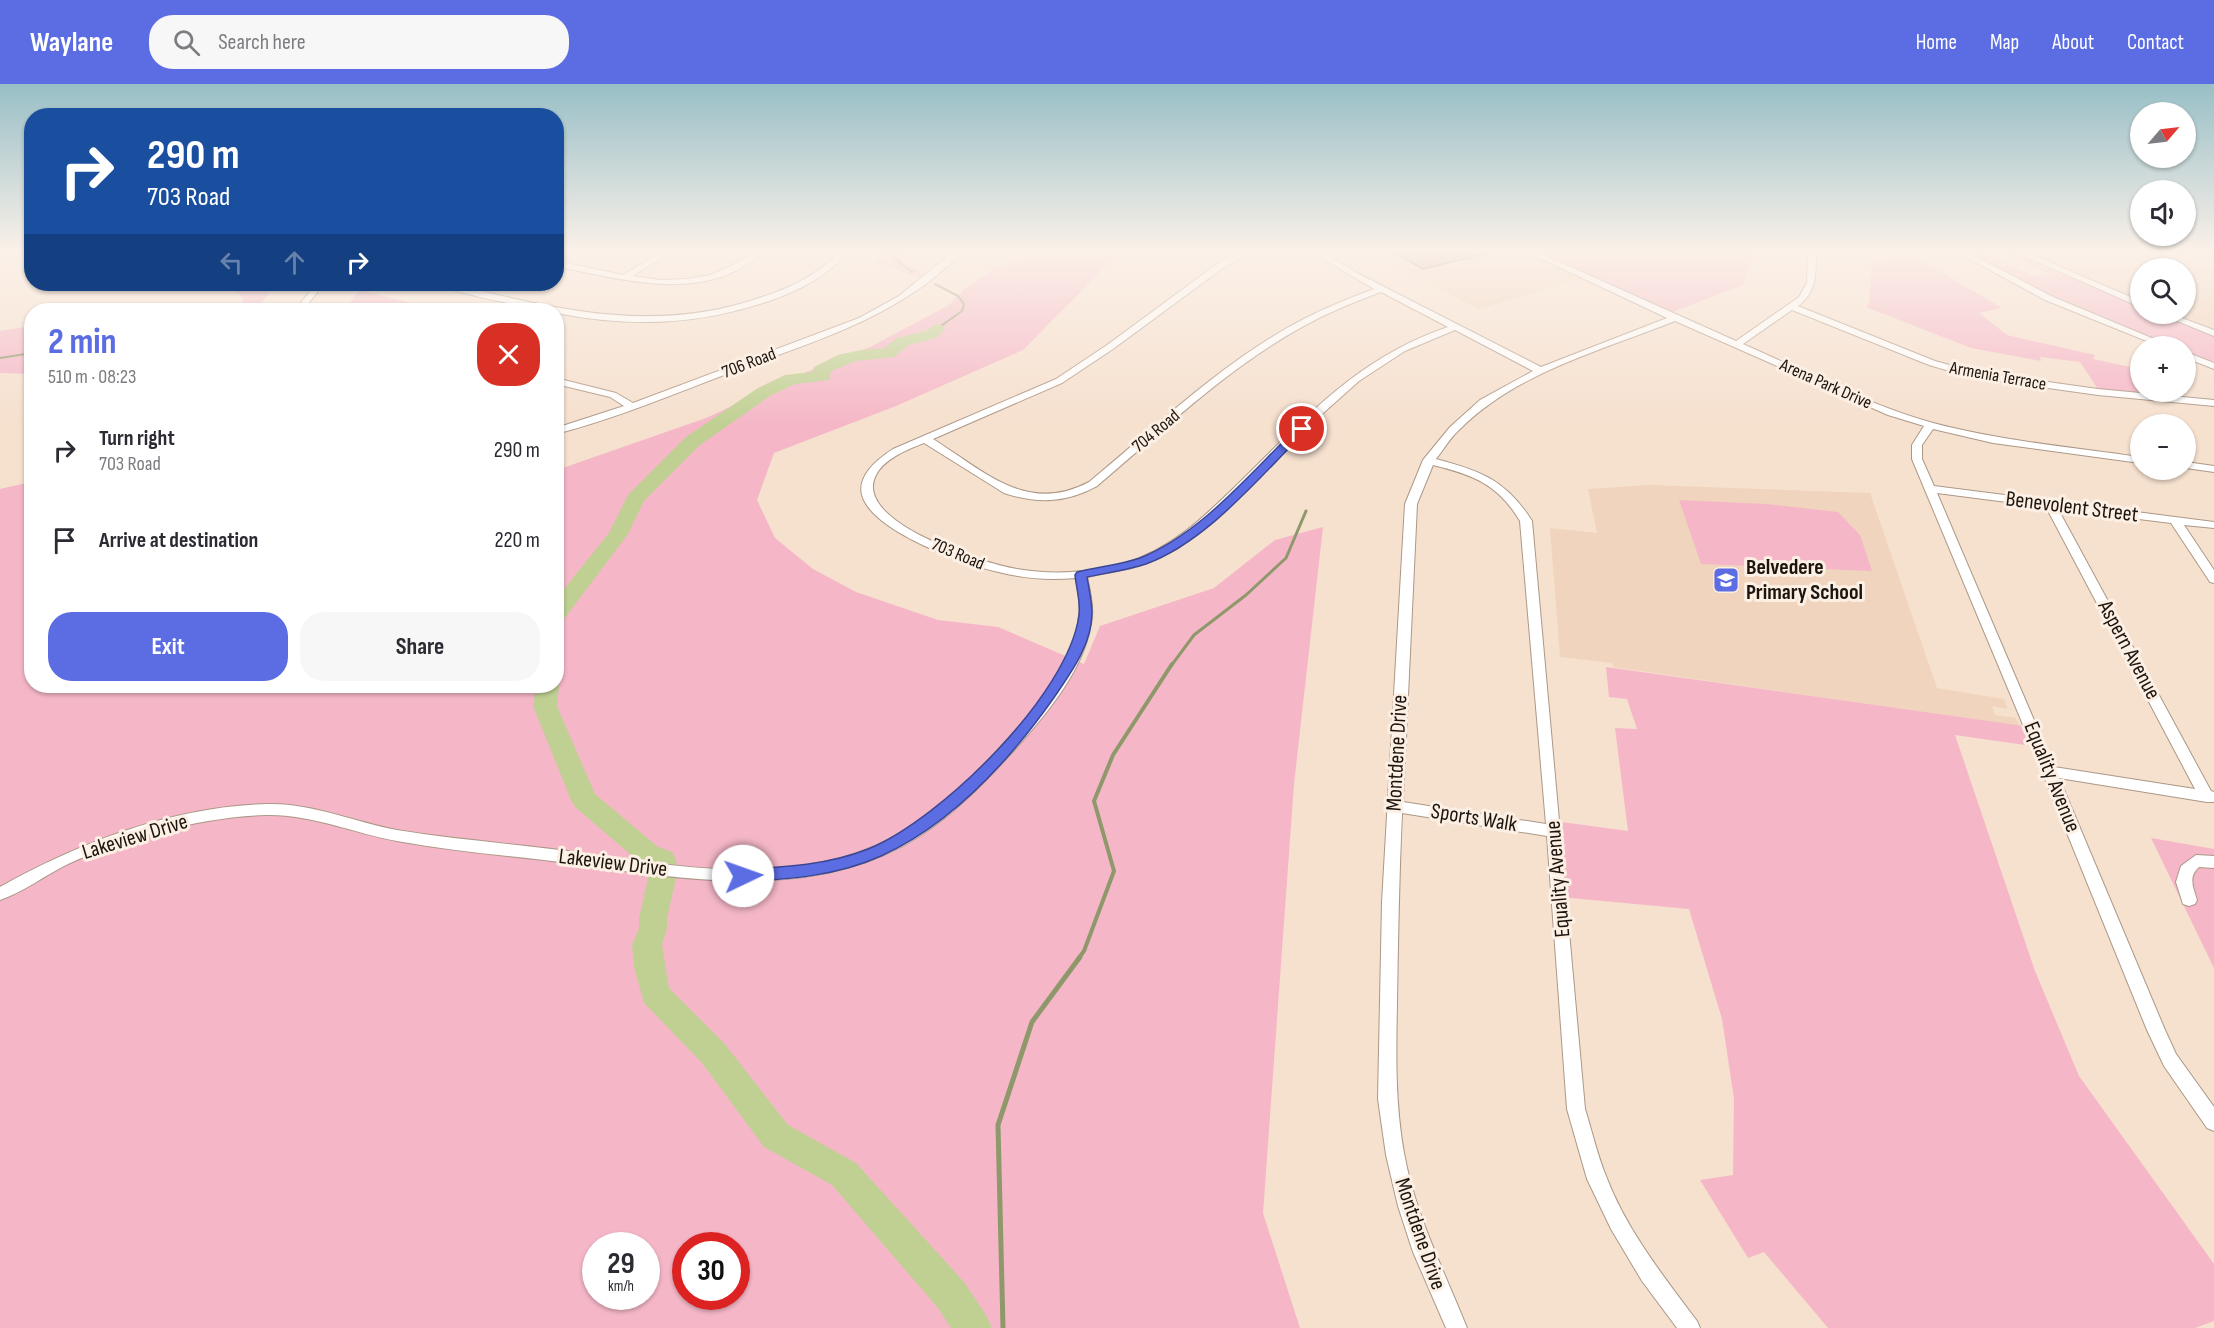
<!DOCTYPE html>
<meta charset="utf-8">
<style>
:root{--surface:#fff;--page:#f7f7f7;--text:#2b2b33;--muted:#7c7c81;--accent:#5c6de4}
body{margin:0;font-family:"Sofia Sans Condensed",sans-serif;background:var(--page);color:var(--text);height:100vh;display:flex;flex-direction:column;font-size:22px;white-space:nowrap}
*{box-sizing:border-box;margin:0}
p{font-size:20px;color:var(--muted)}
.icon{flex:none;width:33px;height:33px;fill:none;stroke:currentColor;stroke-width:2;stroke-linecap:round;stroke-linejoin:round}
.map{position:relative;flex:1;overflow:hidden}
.details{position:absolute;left:24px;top:219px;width:540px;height:390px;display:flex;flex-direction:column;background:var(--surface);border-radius:24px;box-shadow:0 2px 4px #0004}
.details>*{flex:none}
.banner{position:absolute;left:24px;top:24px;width:540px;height:183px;border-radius:24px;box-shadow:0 2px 4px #0004;background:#1a4fa0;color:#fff;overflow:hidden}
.needle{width:39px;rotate:62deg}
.buttons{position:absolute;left:2130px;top:18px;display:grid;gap:12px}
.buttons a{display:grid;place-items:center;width:66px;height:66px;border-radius:50%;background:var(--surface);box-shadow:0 2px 4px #0004;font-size:30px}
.speed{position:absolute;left:582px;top:1148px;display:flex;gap:12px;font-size:30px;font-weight:700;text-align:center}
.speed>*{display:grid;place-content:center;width:78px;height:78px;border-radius:50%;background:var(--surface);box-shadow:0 2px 4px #0004;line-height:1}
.speed small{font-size:15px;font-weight:400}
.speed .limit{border:9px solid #d22;background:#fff;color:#111}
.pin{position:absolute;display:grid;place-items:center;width:51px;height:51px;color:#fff;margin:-26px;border:3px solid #fff;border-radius:50%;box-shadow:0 2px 6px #0007}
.me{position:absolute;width:66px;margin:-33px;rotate:87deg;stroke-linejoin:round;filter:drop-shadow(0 0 4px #0008)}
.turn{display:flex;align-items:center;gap:21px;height:126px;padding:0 24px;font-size:27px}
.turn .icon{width:78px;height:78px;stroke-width:2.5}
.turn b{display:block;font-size:42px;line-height:51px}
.lanes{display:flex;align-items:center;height:57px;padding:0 24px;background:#0003;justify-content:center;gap:30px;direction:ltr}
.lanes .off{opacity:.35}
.round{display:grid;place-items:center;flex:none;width:63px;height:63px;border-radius:24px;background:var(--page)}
.head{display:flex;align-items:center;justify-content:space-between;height:102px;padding:0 24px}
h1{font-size:36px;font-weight:700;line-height:45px;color:var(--accent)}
.cta{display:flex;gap:12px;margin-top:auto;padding:12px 24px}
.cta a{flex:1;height:69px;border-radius:24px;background:var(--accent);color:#fff;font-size:24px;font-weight:700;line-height:69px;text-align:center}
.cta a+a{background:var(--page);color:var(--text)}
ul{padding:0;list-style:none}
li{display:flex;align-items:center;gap:18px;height:90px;padding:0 24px}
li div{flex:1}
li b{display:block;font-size:22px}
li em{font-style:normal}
header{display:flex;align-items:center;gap:36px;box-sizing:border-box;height:84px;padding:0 30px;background:var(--accent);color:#fff}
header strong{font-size:28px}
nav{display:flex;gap:33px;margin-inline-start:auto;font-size:21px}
.search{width:420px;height:54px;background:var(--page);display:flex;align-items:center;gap:15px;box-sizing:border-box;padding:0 21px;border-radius:24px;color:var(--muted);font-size:22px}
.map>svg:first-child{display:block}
</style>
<header>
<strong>Waylane</strong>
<div class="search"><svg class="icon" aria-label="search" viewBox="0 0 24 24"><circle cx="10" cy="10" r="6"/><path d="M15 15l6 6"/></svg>Search here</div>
<nav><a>Home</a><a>Map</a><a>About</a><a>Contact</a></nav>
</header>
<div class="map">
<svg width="2214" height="1244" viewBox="0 0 2214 1244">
<rect width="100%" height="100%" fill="#f6e0ce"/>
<path fill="#f1d4bd" d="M1365,167H1529L1586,193L1479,225Z
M2018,167H2214V248L2165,230H2186V184H2140V220Z
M1650,401L1870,409L1937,604L2004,615L2008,625L1992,622L1995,631L2016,634L2019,642L1613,583L1612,579L1560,573L1550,444L1597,449L1588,405Z"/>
<path fill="#f5b7c7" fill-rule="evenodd" d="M882,167H911L901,177L915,184L926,194L925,195L875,179Z
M1537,167H1754L1743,201L1667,230L1532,168Z
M1959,167H1978L2036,193L2049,190L1999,167H2018L2140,220V230H2165L2214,248V277L2205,279L2186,271V262H2165L2048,214Z
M1910,170L2002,224L1979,229L2007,251L2095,271L2093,275L2140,285V308H2156L2159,312L2098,305L2080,278L2040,273L2041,277L1971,264L1866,223L1869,219L1872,179Z
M1043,171H1117L1023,266L896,322L774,369L757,416L775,454L813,485L856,508L938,536L998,543L1084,580L1100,542L1214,504L1275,456L1323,443L1294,700L1263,1129L1300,1244H0V405L31,398L32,602H556L557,386L706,334L806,288L870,263L949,221L963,206L997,183ZM596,1161H646V1212H596ZM686,1161H736V1212H686Z
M228,200H277L255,226H232L242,220L243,215L240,210L226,205Z
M359,206L423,222L445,223L456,226H342H345Z
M31,242V290L0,289V247Z
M1679,416L1767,420L1838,428L1860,451L1872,487L1701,480Z
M1606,583L2031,643L2039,663L1955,651L2035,887L2079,992L2214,1180V1237L2195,1244H1828L1764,1168L1748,1174L1700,1096L1733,1091L1734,1015L1722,935L1689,825L1560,813L1554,737L1628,747L1615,644L1637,645L1627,615L1609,613Z
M2151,754L2214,765V884Z"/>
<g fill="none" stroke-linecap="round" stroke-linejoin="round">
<path stroke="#8f986b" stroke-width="2" d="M898,167L893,174L912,188
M935,200L958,212L964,220L962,227L938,244
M0,274L32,269"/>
<path stroke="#8f986b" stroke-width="3" d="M1171,582L1194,551L1246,511L1286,474L1306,427"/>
<path stroke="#8f986b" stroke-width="4" d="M1078,875L1084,867L1114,787L1094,717L1113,671L1172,580"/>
<path stroke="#8f986b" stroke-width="5" d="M1003,1244L998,1041L1032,938L1080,873"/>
<path fill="#c0d093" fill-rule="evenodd" d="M938,239L946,244L936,254L909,261L894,273L856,277L831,287L829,296L795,300L770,312L700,361L644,417L628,450L564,535L556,537V515L609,449L628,411L686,353L758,304L785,291L812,288L814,283L838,271L861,266L884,264L897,254L925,247Z
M556,598L559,602L557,622L595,710L658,763L672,768L676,775L677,790L667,834V844L662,861L669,904L724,959L788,1041L856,1079L964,1198L986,1231L992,1244H951L938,1224L832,1101L764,1063L702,979L644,919L634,883L632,861L639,844V834L649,790V781L638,777L575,723L571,716L533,622L536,602H556Z"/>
</g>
<path fill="#bfa39d" stroke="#7a605b" stroke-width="1.5" d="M1391,167H1484L1485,170L1423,185Z"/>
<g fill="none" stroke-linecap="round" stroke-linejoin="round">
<defs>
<path id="minor" d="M664,167H673L632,192L661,196L687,195L710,191L733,181L755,167H764C708,221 623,196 556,182V177L623,191Z
M840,167H848C830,191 800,206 772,216C700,241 632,244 556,229V226C538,226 451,209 438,200H451C556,225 656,251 762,213C790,204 820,190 840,167Z
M954,167H963C901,233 814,257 732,288C674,310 617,334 556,350V344L624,322L610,313L556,300V294L616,309L633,319L859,234L899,212Z
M1250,167H1264L1240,174L1223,184L1113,265L1062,299L933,355C984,387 1027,431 1089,398C1153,345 1215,285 1287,244C1315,228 1344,216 1374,205L1310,167H1319L1359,190L1541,283L1667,234L1525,167H1535L1736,257L1799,213L1807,199L1808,167H1816C1816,188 1817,209 1798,222L1935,277L1971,287L2098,305L2214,316V322L2098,311L1970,293L1929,281L1792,226L1743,260C1805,287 1868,321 1933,339C2001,357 2071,363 2140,373V379L1993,359L1933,345L1922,361V375L1934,402L2214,438V444L2184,441L2214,486V499L2210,498L2171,439L2058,425L2211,707L2214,708V718H2207L2059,694L2165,946L2176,970L2214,1023V1047L2207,1044L2164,982L2147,946L2019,631L1912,375V361L1924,342L1888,331L1675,237C1600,267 1517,288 1459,346C1450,354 1444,365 1436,375C1481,387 1506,396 1532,437L1585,1025C1592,1047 1597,1070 1606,1092C1626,1145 1663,1192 1697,1237L1700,1244H1677L1642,1197L1611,1145L1587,1095L1567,1025L1547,752L1402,729C1399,792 1398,856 1397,920C1396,972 1395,1018 1404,1069C1415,1131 1444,1186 1467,1244H1446L1413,1168L1398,1122L1386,1071L1378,1015L1382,818L1405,420L1423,376L1450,343L1480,316L1533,287L1455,246L1405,267L1359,297L1311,340L1215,435L1177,465L1132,484L1087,493C1090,506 1093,519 1092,531C1088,581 1049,627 1017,663C987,696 956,729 918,753C816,818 688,796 575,780C516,772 456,768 397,757C353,749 311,730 266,731C201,733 126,753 68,780C45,791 24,808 0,816V803C80,758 175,722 268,720C312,719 354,738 397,746C451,755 506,759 560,766C666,780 787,807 888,756C935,732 973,693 1008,655C1039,621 1075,580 1079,532C1081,519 1078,507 1076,494C1051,496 1027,495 1003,489C968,482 872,448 862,411C857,391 879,374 893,365L1056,295L1107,261L1217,180L1234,170ZM1381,208L1448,243C1359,273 1307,332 1242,396C1207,430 1173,465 1125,479C1091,489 1052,491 1017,485C985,480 851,438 876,391C885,374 907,366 924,359L1004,409C1037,420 1066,419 1097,402C1162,347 1226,285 1302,243C1327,229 1354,218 1381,208ZM1433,381C1473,391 1498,400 1520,437L1546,740L1403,718L1417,420ZM1937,409L2046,423L2195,705L2054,683Z
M1955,167H1965L2051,212L2171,262H2159L2045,216Z
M2013,167H2023L2140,217V223Z
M316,200H324L303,226H295Z
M2160,230H2171L2214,246V252Z
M2186,268L2214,279V285L2186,274Z
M2186,378L2214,382V388L2186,384Z
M2196,771L2214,772V784L2199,783C2188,793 2193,803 2197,816L2195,820L2189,822L2183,820L2176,798L2181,782Z"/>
</defs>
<use href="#minor" stroke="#ac9887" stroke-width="2"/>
<use href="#minor" fill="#fff" fill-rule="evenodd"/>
</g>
<linearGradient id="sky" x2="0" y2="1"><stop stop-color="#98bfc6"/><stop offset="0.49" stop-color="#fbf1e9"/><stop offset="1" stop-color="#fbf1e9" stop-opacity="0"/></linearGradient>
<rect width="2214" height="341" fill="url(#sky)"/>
<path fill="#5c6de4" stroke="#3c4794" stroke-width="1.5" d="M1302,342L1306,343V347C1259,393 1208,457 1146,480C1128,486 1106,489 1087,493C1089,505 1092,517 1092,529C1092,561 1070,590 1053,615C1009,677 952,740 881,772C837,792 790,795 743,798L738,796L735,792L738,787L743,785C786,783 828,781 868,765C940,736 1069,610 1079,531C1081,519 1076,503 1075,491L1077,488C1097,483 1120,481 1140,474C1202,449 1250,389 1298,343Z"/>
<defs>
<symbol id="school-square" viewBox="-11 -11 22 22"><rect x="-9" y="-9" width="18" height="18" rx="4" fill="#5c6de4" stroke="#fcefe4"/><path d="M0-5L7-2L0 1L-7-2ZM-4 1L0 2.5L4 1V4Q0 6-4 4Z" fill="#fff"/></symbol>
</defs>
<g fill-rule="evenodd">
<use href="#school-square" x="1711" y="481" width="30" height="30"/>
</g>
<g text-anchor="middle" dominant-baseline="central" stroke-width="6" stroke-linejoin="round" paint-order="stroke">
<g font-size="18" fill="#1c150e" stroke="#fcefe4">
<text transform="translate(749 279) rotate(-21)">706 Road</text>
<text transform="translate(1998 292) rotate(10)">Armenia Terrace</text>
<text transform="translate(1826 300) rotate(24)">Arena Park Drive</text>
<text transform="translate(1156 347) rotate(-40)">704 Road</text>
<text transform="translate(958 470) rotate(23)">703 Road</text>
</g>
<g font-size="22" fill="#1c150e" stroke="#fcefe4">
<text transform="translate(2072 423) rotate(7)">Benevolent Street</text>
<text transform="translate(2129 566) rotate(62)">Aspern Avenue</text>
<text transform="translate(1397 669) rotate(-87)">Montdene Drive</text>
<text transform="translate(2052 693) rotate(68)">Equality Avenue</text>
<text transform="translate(1474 734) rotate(9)">Sports Walk</text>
<text transform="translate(135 753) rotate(-17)">Lakeview Drive</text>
<text transform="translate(613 779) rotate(7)">Lakeview Drive</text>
<text transform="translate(1558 795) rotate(-95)">Equality Avenue</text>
<text transform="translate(1420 1150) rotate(71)">Montdene Drive</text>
</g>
<g font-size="22" font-weight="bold" fill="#1c150e" stroke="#fcefe4" text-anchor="start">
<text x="1746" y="483">Belvedere<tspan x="1746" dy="25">Primary School</tspan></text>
</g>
</g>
</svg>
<div class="buttons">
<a><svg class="needle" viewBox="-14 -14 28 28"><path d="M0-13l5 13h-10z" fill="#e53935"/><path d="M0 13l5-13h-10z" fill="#7c7c81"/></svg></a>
<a><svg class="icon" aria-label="sound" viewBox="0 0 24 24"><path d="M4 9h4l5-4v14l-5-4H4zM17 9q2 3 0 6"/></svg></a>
<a><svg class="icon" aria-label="search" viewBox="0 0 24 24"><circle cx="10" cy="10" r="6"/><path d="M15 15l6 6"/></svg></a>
<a>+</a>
<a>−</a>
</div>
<div class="speed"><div>29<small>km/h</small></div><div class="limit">30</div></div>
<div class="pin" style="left:1302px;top:345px;background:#d93025"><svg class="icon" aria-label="arrive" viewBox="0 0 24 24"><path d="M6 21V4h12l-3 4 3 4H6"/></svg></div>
<svg class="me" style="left:743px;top:792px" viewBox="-20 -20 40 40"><circle r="19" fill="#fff"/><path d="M0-13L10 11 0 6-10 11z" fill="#5c6de4"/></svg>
<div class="banner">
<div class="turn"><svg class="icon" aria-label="right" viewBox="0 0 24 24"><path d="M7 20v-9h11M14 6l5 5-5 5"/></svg><div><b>290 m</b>703 Road</div></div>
<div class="lanes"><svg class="icon off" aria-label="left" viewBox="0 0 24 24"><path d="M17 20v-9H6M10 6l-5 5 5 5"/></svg><svg class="icon off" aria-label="ahead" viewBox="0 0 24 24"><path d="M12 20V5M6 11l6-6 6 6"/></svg><svg class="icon" aria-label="right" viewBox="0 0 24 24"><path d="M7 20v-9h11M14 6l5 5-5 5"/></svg></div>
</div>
<section class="details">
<div class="head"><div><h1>2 min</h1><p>510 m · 08:23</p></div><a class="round" style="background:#d93025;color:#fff"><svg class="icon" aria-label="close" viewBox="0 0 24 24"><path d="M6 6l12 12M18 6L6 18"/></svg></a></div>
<ul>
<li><svg class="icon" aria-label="right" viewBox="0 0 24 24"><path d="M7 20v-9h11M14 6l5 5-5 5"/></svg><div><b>Turn right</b><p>703 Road</p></div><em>290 m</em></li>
<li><svg class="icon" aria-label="arrive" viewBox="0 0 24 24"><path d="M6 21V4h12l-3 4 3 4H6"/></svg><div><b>Arrive at destination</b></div><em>220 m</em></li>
</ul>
<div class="cta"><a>Exit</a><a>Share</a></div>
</section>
</div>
